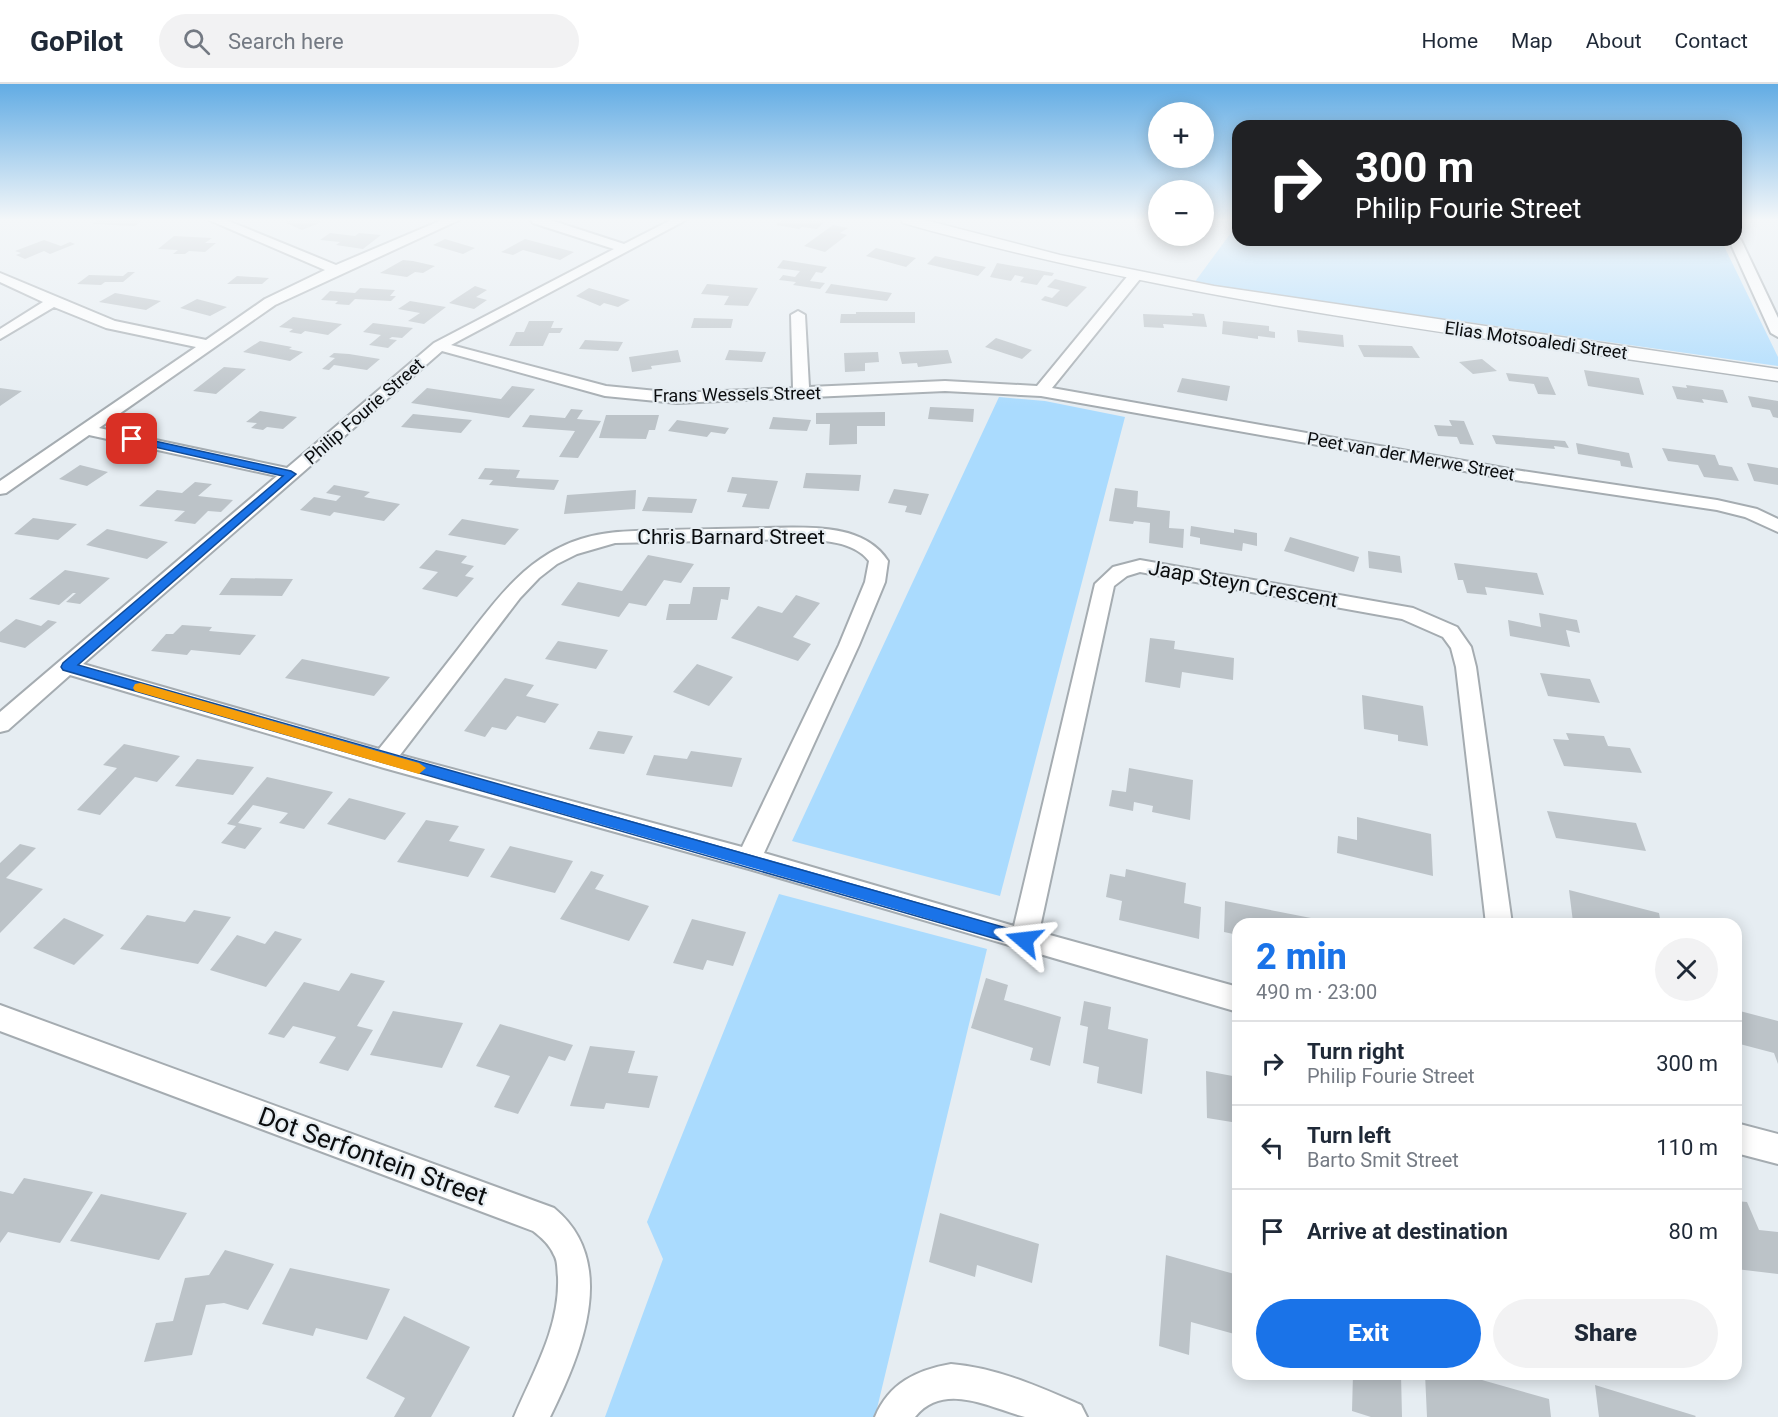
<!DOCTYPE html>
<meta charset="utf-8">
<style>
:root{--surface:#fff;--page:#f2f2f3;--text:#1f2937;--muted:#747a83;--line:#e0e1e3;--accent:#1a73e8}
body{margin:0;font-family:Roboto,sans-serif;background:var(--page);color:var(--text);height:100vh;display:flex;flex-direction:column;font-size:22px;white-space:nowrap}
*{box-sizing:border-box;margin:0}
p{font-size:20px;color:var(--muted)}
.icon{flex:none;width:33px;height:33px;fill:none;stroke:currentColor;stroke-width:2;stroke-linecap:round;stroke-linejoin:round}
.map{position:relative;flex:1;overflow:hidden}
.drawer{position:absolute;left:1232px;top:834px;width:510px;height:462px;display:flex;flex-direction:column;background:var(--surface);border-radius:18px;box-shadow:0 3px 15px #0003}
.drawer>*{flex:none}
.banner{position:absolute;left:1232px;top:36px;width:510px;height:126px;border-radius:18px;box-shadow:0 3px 15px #0003;background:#202124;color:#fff;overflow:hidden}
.buttons{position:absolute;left:1148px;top:18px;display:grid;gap:12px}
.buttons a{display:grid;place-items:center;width:66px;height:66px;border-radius:50%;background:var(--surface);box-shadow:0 3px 15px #0003;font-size:30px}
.pin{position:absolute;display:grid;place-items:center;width:51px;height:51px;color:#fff;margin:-26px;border-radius:12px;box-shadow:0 3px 9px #0006}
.me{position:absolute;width:66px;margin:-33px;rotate:287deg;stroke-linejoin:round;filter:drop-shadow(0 0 4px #0008)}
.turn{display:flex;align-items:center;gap:21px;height:126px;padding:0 24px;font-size:27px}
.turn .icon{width:78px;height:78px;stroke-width:2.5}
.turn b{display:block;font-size:42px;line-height:51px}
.round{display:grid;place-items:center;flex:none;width:63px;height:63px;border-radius:32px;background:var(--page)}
.summary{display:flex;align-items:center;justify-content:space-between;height:102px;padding:0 24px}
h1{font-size:36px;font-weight:800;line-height:45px;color:var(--accent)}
.action{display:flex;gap:12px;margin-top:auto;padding:12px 24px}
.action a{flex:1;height:69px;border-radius:36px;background:var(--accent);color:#fff;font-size:24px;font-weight:800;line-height:69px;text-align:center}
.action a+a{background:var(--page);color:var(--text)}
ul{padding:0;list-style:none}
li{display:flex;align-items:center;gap:18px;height:84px;padding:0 24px;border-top:2px solid var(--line)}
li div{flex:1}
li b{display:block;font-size:22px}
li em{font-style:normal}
header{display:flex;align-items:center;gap:36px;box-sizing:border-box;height:84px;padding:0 30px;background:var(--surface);border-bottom:2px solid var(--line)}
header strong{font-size:28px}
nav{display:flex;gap:33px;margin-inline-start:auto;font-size:21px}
.search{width:420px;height:54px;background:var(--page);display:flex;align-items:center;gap:15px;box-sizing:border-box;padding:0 21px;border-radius:33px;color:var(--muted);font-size:22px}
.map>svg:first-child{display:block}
</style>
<header>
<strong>GoPilot</strong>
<div class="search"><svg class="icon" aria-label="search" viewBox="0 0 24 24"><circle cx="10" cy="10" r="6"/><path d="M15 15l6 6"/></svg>Search here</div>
<nav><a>Home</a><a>Map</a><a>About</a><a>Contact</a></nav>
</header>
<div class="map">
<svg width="1778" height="1333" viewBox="0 0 1778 1333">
<rect width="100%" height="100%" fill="#e6edf2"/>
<path fill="#aadbfe" d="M1212,136H1237L1238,156H1721L1778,273V282L1194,199L1236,142Z
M999,313L1045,317L1125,333L1000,812L792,757Z
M779,810L987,865L875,1333H605L663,1175L647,1138Z"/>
<path fill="#bcc3c8" d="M98,136H143L135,142L92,140Z
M289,136H317L322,138L302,146L284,138Z
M782,136H811L824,138L817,145L802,143L799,145L776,141Z
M833,141L848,144L840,149L847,151L825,168L804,162Z
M330,149L355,152L359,149L381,151L363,165L336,161L340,158L320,156Z
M174,152L212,154L205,159H216L205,168L189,167L185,170H173L178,166L158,165Z
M445,155L475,164L463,170L433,161Z
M525,155L574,168L560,176L523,166L513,171L501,168Z
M44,156L61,162L70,158L75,160L50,170L44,167L25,175L16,171L21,169L15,167Z
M876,164L916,174L906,183L866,172Z
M935,172L986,183L978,192L927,180Z
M403,176L413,177L435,182L423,189L415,188L407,193L380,189Z
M783,176L827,183L822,189L816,188L810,197L825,199L820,205L793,201L796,198L779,196L783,191L795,193L800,187L777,184Z
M997,179L1054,189L1052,192L1044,191L1037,201L1020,198L1024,193L1015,191L1011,197L990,193Z
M128,188H135L123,198H105L101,201L77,200L89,191L123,192Z
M237,192L269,194L262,200H227Z
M1055,195L1087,203L1067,223L1041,216L1045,212L1052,214L1060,206L1047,203Z
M707,200L758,204L748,222L724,221L729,212L701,210Z
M831,200L892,209L887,217L825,209Z
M475,202L487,206L476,213L487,216L474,225L449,219Z
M360,204L395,206L390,212H396L391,217L355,215L349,221L335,220L338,217L321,216L330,207L355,209Z
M589,204L630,216L618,223L604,219L600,222L576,212Z
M115,209L161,217L146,226L99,218Z
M197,215L227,223L210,232L180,224Z
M410,217L446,223L424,240L408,237L420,229L398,225Z
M856,228H915V239H840L841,230H856Z
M1192,229L1204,230L1207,243L1163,240L1164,244L1144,243L1143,230L1193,232Z
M293,233L342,240L328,251L305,247L301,250L289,248L293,245L279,243Z
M694,234L733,235L731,244H691Z
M529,237H554L551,244H563L560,249H549L543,262H509L516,248H524Z
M1223,237L1269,242V247L1275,248V254L1258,252V255L1222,250Z
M373,239L413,244L402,254L392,253L389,255L397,256L388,264L369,261L381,251L363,248Z
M1297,246L1343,251L1344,263L1298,258Z
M996,254L1032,266L1022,275L985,263Z
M585,256L623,258L618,267L579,265Z
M260,257L292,263L289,265L303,268L290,277L243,268Z
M1358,261L1412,262L1420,274L1364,273Z
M678,266L681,278L651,282L652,285L632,288L629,273Z
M729,266L766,268L762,278L725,276Z
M948,266L952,279L918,283L917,279L902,280L899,268Z
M878,268L879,278L865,279V287L845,288L844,269Z
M334,269L349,270L380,275L367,286L334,281L329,286L322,285L335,274L329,273Z
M1482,275L1497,287L1473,290L1459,278Z
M224,283L246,285L216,310L193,307Z
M1584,286L1639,294L1644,311L1588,302Z
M1506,289L1548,293L1556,311L1538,310L1534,300L1509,297Z
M1182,294L1230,302L1227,317L1177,308Z
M1686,301L1723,306L1728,319L1702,315L1704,319L1677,315L1672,302L1687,304Z
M512,302L535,305L509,334L411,319L427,304L501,315Z
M0,304L22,307L0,322Z
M1748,312L1778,317V334L1773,333L1770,326L1752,323Z
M930,323L974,325L973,338L928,335Z
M571,325L583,326L577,335L601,337L578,374L559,373L575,347L522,343L530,331L565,334Z
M260,327L297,333L283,345L267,343L263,346L251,344L257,339L246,338Z
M885,328V342H857V360L829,361L830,340H816V329Z
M413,330L472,336L461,349L401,343Z
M606,331H659L655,346H649L646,355L599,354Z
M773,333L811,336L807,347L769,345Z
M677,336L729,344L725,350L711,348L707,353L668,347Z
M1449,336L1464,337L1474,361L1460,360L1457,353L1438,352L1434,341L1452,342Z
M1492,351L1565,357L1569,364L1554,362L1555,365L1496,360Z
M1576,359L1629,369L1633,384L1621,382L1620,377L1578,370Z
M1662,364L1715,371L1719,381L1732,383L1739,397L1704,393L1698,381L1668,377Z
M1747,379L1778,384V401L1754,397Z
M80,381L108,388L87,402L59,395Z
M485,384L520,386L516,394L559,396L554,406L489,401L493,396L478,395Z
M806,389L861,391L859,407L803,404Z
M732,393L778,397L769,425L742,423L747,410L727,408Z
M195,398L212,400L198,412L233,416L221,428L208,427L195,440L174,437L185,427L139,422L157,406L182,409Z
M334,401L370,408L364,413L400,420L384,437L334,428L330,432L300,426L314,413L336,417L341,412L326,409Z
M1115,404L1138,407L1137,423L1170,427L1169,444L1184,445L1183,464L1149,459L1150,439L1134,437L1133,440L1109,437Z
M894,405L929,410L921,431L905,428L907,422L888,419Z
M636,406L635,425L564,430L567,411Z
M648,413L697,415L692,429L642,427Z
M33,434L77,440L58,456L14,450Z
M462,435L519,445L505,461L448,451Z
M1191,442L1234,449V445L1257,449V462L1243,459L1242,467L1200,460V454L1190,452Z
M107,445L168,458L147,475L86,461Z
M1290,453L1359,473L1354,488L1284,467Z
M436,466L467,472L461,479L474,482L465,492L474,494L457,513L422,505L438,488L419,484Z
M1368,467L1400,472L1402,489L1369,484Z
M648,471L694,480L681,499L664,496L646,522L629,519L619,533L561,521L578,498L622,507Z
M1454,479L1537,489L1544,511L1485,503L1487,511L1467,509L1463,496H1458Z
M65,486L110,494L80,520L66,518L76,509H73L59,521L29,515Z
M231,494L293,495L282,512L219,511Z
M693,503H730L728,516L721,515L717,536H666L669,520H690Z
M796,511L820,519L793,553L811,560L798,577L731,554L758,522L782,529Z
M1539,529L1577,536L1580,549L1566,546L1570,563L1510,552L1508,536L1541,543Z
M16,535L41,542L48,536L57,538L25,564L0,558V548Z
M182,541L212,543L209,547L256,551L240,571L191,566L187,571L151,567L166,550H173Z
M1150,554L1175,557L1174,565L1234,574L1233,596L1182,588L1180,604L1145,598Z
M558,557L608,566L596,585L545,575Z
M302,575L390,593L374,612L285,594Z
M697,580L733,593L709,622L673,608Z
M1540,589L1590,595L1600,619L1548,612Z
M505,594L534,601L526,612L559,620L545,639L517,632L506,646L492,643L485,653L464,647Z
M1362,611L1423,622L1428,662L1398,657V651L1364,645Z
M598,647L633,652L624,670L589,665Z
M1566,649L1604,652L1608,662L1630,664L1642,689L1564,682L1553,655L1569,656Z
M124,660L180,672L157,698L135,693L100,731L77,726L117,684L103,681Z
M691,667L742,674L732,703L646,691L654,671L687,675Z
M197,675L254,683L233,711L175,702Z
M1129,684L1193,696L1190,736L1152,728L1153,722L1134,718L1133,727L1109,722L1112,706L1126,708Z
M267,693L333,708L304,745L279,739L288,729L253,721L238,739L262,744L245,765L221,759L236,742L227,740Z
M349,714L406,729L385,756L327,740Z
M1547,727L1636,739L1646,767L1556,754Z
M1357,733L1431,750L1433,792L1337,769L1338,752L1357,756Z
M426,736L459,742L449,757L485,765L468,793L397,778Z
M20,760L36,764L6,794L43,805L0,849V779Z
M510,762L573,777L555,809L490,793Z
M1126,785L1186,799L1184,819L1201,823L1199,855L1119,836L1122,817L1106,813L1110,790L1125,793Z
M591,787L604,791L595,805L649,822L629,857L560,835Z
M1569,806L1659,829L1661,840H1582L1573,838Z
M1225,817L1311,834V840H1238V851L1224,848Z
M194,826L231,833L198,880L120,865L147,831L185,838Z
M64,834L104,851L74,881L33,864Z
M692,835L746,848L733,882L707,876L703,886L673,879Z
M275,847L302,855L266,903L210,886L237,851L265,860Z
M351,889L385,897L357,942L373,946L348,987L319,979L336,953L293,942L284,954L268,950L304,898L339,907Z
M986,894L1008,901L1004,916L1061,933L1050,982L1030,976L1033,964L971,944Z
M1084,917L1111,923L1108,945L1148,955L1142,1010L1097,999L1099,983L1083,979L1088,943L1080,941Z
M1736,926L1778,937V980L1774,969L1736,959Z
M393,927L463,939L442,984L370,971Z
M500,940L573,961L565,977L549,972L518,1030L494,1023L510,992L476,982Z
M590,962L635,967L628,989L658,992L649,1024L606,1019L604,1025L570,1022Z
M1206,987L1238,993V1039L1207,1034Z
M24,1094L93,1108L60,1159L8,1148L0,1159V1107L13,1110Z
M101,1110L187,1129L159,1176L70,1157Z
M1736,1117L1747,1118L1759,1146L1778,1148V1190L1736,1185Z
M940,1129L1039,1160L1032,1199L977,1181L975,1193L929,1178Z
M225,1166L274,1180L248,1226L224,1219L206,1221L192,1271L144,1278L156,1239L173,1237L185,1194L209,1191Z
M1166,1171L1238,1191V1251L1191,1238L1189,1271L1159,1262Z
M290,1184L390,1205L367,1256L316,1244L313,1252L262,1240Z
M404,1232L470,1263L431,1333H394L405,1314L366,1294Z
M1353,1290H1401L1402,1333H1371L1352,1327Z
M1425,1290H1482V1296L1549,1315L1551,1333H1427Z
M1595,1301L1696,1332L1695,1333H1599Z"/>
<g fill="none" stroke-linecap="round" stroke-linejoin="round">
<defs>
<path id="minor" d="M209,136H226L336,181L442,136H459L275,221L99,344L287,384L434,259L614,165L533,139L531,136H550L624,160L671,136H686L451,261L606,302L677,309L793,304L791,231L798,227L805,231L809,303L945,297L1037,302L1130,189L1135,188L1142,192L1140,195L1052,304L1515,386L1717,416L1757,425L1778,435V448L1745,433L1717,426L1515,396L1041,312L945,307L677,319L605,312L442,267L83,580L379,665C405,633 430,601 455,569C491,523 523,473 581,455C609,446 638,447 667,446C700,445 734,445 767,444C807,443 864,439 888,477L885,498L859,561L764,769L1014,842L1095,500L1113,483L1140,476L1413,524L1457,543L1471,563L1476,583L1512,840H1486L1456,583L1451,564L1443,553L1402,535L1140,488L1127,492L1114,502L1039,848L1238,903V928L749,785L384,684L70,591L8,646L0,648V628L277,392L89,351L6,409L0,410V397L196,263L106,244L54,223L0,255V245L43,218L0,198V189L115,237L206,256L265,215L325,186ZM798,455C821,456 854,457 869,477L865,498L839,561L742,763L400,671L520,514L539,494L557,480L577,470L615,459Z
M1736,152L1741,156L1778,234V253L1771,249L1729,156H1736Z
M0,921L554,1124C620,1178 581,1270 550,1333H514C533,1288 560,1244 558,1193C557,1186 558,1177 554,1171C550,1161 541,1153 533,1147L0,947Z
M1736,1039L1778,1050V1080L1736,1069Z
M951,1280C998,1284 1039,1303 1081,1321L1087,1333C1068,1333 1044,1333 1025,1333C990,1324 944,1297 915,1333H875C889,1299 917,1286 951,1280Z"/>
<path id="tertiary" d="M901,136H925L1060,171L1214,202L1778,285V297C1485,253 1189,220 903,139Z"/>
</defs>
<use href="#minor" stroke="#a5acb1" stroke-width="4"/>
<use href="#tertiary" stroke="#a5acb1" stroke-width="3"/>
<use href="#minor" fill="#fff" fill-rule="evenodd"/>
<use href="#tertiary" fill="#fff" fill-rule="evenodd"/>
</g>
<linearGradient id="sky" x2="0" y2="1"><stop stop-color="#62ace4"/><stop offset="0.42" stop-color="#f4f7f9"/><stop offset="1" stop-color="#f4f7f9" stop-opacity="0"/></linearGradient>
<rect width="1778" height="323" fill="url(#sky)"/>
<path fill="#1a73e8" stroke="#114b97" stroke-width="1.5" d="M132,352L291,387L296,390L78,581C393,672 709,757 1024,849L1030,851L1032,856L1030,861L1024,863C705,768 383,680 63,586L61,583L63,579L283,392L128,357V353Z"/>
<path fill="#f59e0b" d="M140,599L419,679L426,684L419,690L135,607L133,604L135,600Z"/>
<g text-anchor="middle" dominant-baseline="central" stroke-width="4.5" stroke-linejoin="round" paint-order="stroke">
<g font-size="18" fill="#0b0d0f" stroke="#e6edf2">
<text transform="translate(1536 256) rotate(8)">Elias Motsoaledi Street</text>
<text transform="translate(737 310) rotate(-1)">Frans Wessels Street</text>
<text transform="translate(364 327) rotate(-41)">Philip Fourie Street</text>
<text transform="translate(1411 372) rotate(10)">Peet van der Merwe Street</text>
</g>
<g font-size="21" fill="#0b0d0f" stroke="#e6edf2">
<text x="731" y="453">Chris Barnard Street</text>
<text transform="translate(1243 500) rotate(10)">Jaap Steyn Crescent</text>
</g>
<g font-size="26" fill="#0b0d0f" stroke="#e6edf2">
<text transform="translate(373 1072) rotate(20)">Dot Serfontein Street</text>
</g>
</g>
</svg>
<div class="buttons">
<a>+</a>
<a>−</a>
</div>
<div class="pin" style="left:132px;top:355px;background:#d93025"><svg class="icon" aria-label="arrive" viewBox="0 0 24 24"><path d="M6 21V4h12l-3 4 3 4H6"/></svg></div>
<svg class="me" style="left:1024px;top:856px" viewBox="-20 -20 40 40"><path d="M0-17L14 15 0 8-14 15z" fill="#1a73e8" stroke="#fff" stroke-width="4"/></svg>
<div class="banner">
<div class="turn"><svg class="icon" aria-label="right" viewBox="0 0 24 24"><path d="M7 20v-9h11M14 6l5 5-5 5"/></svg><div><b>300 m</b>Philip Fourie Street</div></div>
</div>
<section class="drawer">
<div class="summary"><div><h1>2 min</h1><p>490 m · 23:00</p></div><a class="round"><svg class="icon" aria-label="close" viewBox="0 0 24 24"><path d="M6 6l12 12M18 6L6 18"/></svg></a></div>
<ul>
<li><svg class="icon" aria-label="right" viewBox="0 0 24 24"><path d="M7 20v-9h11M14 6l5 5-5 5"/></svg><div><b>Turn right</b><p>Philip Fourie Street</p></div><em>300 m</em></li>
<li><svg class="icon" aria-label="left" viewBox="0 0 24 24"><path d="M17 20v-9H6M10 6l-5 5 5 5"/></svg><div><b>Turn left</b><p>Barto Smit Street</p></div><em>110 m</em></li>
<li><svg class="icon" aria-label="arrive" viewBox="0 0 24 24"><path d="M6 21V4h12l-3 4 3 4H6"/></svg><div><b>Arrive at destination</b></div><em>80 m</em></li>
</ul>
<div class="action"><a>Exit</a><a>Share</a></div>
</section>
</div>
